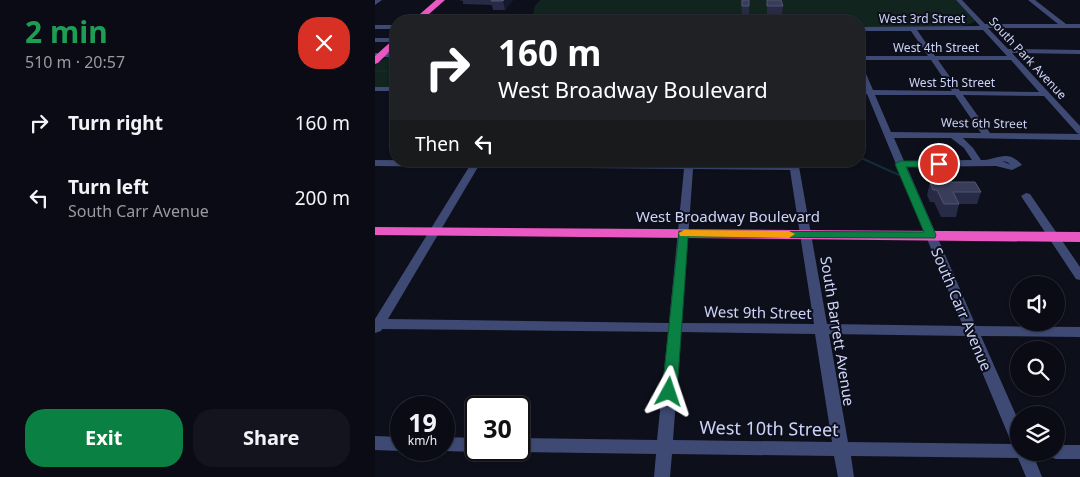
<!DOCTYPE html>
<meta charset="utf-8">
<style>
:root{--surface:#0a0b14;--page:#13141d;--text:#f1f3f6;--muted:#999ba0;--line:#2a2b34;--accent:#0b8043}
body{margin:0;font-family:"Noto Sans",sans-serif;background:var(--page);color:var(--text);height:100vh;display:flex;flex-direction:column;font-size:19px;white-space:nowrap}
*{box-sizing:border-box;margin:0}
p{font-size:16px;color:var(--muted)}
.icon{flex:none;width:28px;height:28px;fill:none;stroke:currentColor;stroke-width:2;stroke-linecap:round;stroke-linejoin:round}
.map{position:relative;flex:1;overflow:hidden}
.side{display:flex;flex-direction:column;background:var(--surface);width:375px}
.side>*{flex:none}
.guide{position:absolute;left:15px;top:15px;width:475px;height:152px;border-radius:20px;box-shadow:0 1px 4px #0004,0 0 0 1px var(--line);background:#202124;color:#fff;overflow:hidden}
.tools{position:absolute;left:635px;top:276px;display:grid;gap:10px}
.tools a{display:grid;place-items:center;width:55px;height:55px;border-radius:50%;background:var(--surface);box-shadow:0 1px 4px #0004,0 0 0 1px var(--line);font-size:25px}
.speed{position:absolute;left:15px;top:396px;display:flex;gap:10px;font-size:25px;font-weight:700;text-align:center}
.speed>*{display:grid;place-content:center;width:65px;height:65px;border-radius:50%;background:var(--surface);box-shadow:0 1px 4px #0004,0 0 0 1px var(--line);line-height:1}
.speed small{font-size:12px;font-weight:400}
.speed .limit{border:2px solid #111;border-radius:8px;background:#fff;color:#111}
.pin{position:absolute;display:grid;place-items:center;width:42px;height:42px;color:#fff;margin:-21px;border:2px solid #fff;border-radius:50%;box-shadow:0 1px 5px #0007}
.me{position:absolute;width:55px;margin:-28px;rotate:5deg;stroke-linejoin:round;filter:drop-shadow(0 0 4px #0008)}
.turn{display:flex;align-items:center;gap:18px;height:105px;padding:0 25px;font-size:22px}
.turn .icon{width:65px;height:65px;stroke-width:2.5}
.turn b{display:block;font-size:35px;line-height:42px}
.then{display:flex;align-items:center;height:48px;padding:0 25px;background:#0003;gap:10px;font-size:19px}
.round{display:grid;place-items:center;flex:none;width:52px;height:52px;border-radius:20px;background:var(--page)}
.headline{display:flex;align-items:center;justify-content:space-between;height:85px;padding:0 25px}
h1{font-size:30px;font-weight:700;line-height:38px;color:#1e9e55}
.cta{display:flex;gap:10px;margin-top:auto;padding:10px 25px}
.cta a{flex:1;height:58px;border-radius:20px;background:var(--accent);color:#fff;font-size:20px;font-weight:700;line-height:58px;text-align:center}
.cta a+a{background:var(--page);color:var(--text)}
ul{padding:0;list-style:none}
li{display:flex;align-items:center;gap:15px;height:75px;padding:0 25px}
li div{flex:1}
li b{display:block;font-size:19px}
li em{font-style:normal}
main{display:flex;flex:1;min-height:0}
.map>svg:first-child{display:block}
</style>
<main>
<section class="side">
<div class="headline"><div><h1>2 min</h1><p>510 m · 20:57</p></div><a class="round" style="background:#d93025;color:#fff"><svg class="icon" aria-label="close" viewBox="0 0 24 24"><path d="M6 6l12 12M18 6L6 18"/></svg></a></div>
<ul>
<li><svg class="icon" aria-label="right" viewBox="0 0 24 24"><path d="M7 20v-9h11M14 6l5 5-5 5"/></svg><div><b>Turn right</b></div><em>160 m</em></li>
<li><svg class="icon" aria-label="left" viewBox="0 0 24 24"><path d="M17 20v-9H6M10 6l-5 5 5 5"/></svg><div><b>Turn left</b><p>South Carr Avenue</p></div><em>200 m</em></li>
</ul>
<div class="cta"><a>Exit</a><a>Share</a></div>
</section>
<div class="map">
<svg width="705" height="477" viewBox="0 0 705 477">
<rect width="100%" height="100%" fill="#0d0f1b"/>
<path fill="#11241e" d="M165,0H581L600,21C586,33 505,28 484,28V21H156L160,6Z
M12,57H21V67L19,69L21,70V87H0V65Z"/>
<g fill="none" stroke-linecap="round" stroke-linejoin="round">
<path stroke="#122c3a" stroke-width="1" d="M0,71H21"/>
<path stroke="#122c3a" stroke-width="2" d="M484,157L524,175"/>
<path fill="#3e4a74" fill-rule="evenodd" d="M0,0H7L0,5Z
M581,0H587L610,24H683L653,0H660L691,24H705V28H613L633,49L705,50V54L637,53L705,126V134L702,133L669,96L588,95L615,133L705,134V140L588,138L598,148L606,160C623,160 632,148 647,165L637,170L621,166L532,167L601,326L705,327V337L606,336L644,422V452H657L667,477H651L643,458L476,456L479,477H463L459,456L297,454L295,477H279L281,454L144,452L139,450H144V438L282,440L293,332L7,329L6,331L0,333V319L94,167L0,166V160L309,163V161H319V163L414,164L413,161H423L452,324L588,326L492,94H484V90H490L484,75V65L488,67L498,90L577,91L556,60H484V56H553L536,31H484V27L605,26ZM542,30H608L632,56H560ZM563,60H636L664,92L585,91ZM500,95H580L606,133L516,132ZM519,138H576L589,148L597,160L529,161ZM627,161L632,162L636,165ZM103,167L309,169L294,323L13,319ZM318,169L415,170L439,324L307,323ZM306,332L440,334L457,442L298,440ZM454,334L592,336L637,444L473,442Z
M0,25H21V29H0Z
M0,38H21V42H0Z
M0,53H21V57H0Z
M0,87H21V91H0Z
M651,193L655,194L705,267V280L701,279L646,196Z
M0,436L26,437V450H29L26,451L0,450Z
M69,437L101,438V450H106L101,452L69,451L66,450H69Z
M681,445H705V459H681L675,457L673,452H681Z"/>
<path fill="#e958c3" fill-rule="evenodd" d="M61,0H70L46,21H37Z
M21,37V45L3,63L0,64V56Z
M0,227L705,232V242L0,235Z"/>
</g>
<path fill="#282b46" d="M84,0H138L130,10H118L117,5L88,4V1Z
M366,0L374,6V14H367Z
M392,0L408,6L407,15H392Z
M555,182L606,192L602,204H584L581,217H566L559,202H555L552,195Z"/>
<path fill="#16182d" d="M129,0H138L130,10L128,1Z"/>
<path fill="#3a3d59" stroke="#515572" d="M117,0H129L128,1H116Z
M367,0H374V6H367Z
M392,0H406L408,6H392Z
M555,182H600L606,192H578L584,204H569L562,190H558Z"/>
<path fill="#0b8043" stroke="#07532c" d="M525,161H564L569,164L564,167H531L561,235L560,238L313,237L302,392L300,396L294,398L289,396L287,392L304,231L549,232L520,164Z"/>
<path fill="#f59e0b" d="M309,230L414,231L420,234L414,238L305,236L304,233Z"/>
<g text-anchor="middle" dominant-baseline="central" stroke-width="4" stroke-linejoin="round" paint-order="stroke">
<g font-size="12" fill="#ced4f8" stroke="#0d0f1b">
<text x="547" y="18">West 3rd Street</text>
<text x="561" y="47">West 4th Street</text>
<text transform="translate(653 58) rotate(47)">South Park Avenue</text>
<text x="577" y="82">West 5th Street</text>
<text transform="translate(609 123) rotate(1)">West 6th Street</text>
</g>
<g font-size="15" fill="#ced4f8" stroke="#0d0f1b">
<text x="353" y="216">West Broadway Boulevard</text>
<text transform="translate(587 309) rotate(67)">South Carr Avenue</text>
<text transform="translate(383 312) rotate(1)">West 9th Street</text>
<text transform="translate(463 331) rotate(81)">South Barrett Avenue</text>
</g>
<g font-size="18" fill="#ced4f8" stroke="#0d0f1b">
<text transform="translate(394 428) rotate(1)">West 10th Street</text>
</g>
</g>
</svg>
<div class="tools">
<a><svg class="icon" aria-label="sound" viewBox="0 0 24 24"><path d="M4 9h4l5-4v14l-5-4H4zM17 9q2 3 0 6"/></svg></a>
<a><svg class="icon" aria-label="search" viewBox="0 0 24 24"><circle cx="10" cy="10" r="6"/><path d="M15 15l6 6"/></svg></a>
<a><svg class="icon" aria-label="layers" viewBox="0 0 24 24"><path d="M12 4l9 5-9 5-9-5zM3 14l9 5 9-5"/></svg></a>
</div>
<div class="speed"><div>19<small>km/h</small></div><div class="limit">30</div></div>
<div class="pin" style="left:564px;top:164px;background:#d93025"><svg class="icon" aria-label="arrive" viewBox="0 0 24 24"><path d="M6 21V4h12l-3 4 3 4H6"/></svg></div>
<svg class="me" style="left:294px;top:392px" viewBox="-20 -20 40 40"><path d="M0-17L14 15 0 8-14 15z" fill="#0b8043" stroke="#fff" stroke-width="4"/></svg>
<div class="guide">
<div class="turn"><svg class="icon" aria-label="right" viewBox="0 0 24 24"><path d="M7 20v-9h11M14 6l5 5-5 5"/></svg><div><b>160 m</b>West Broadway Boulevard</div></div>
<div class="then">Then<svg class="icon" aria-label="left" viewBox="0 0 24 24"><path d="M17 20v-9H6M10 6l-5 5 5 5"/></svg></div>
</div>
</div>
</main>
